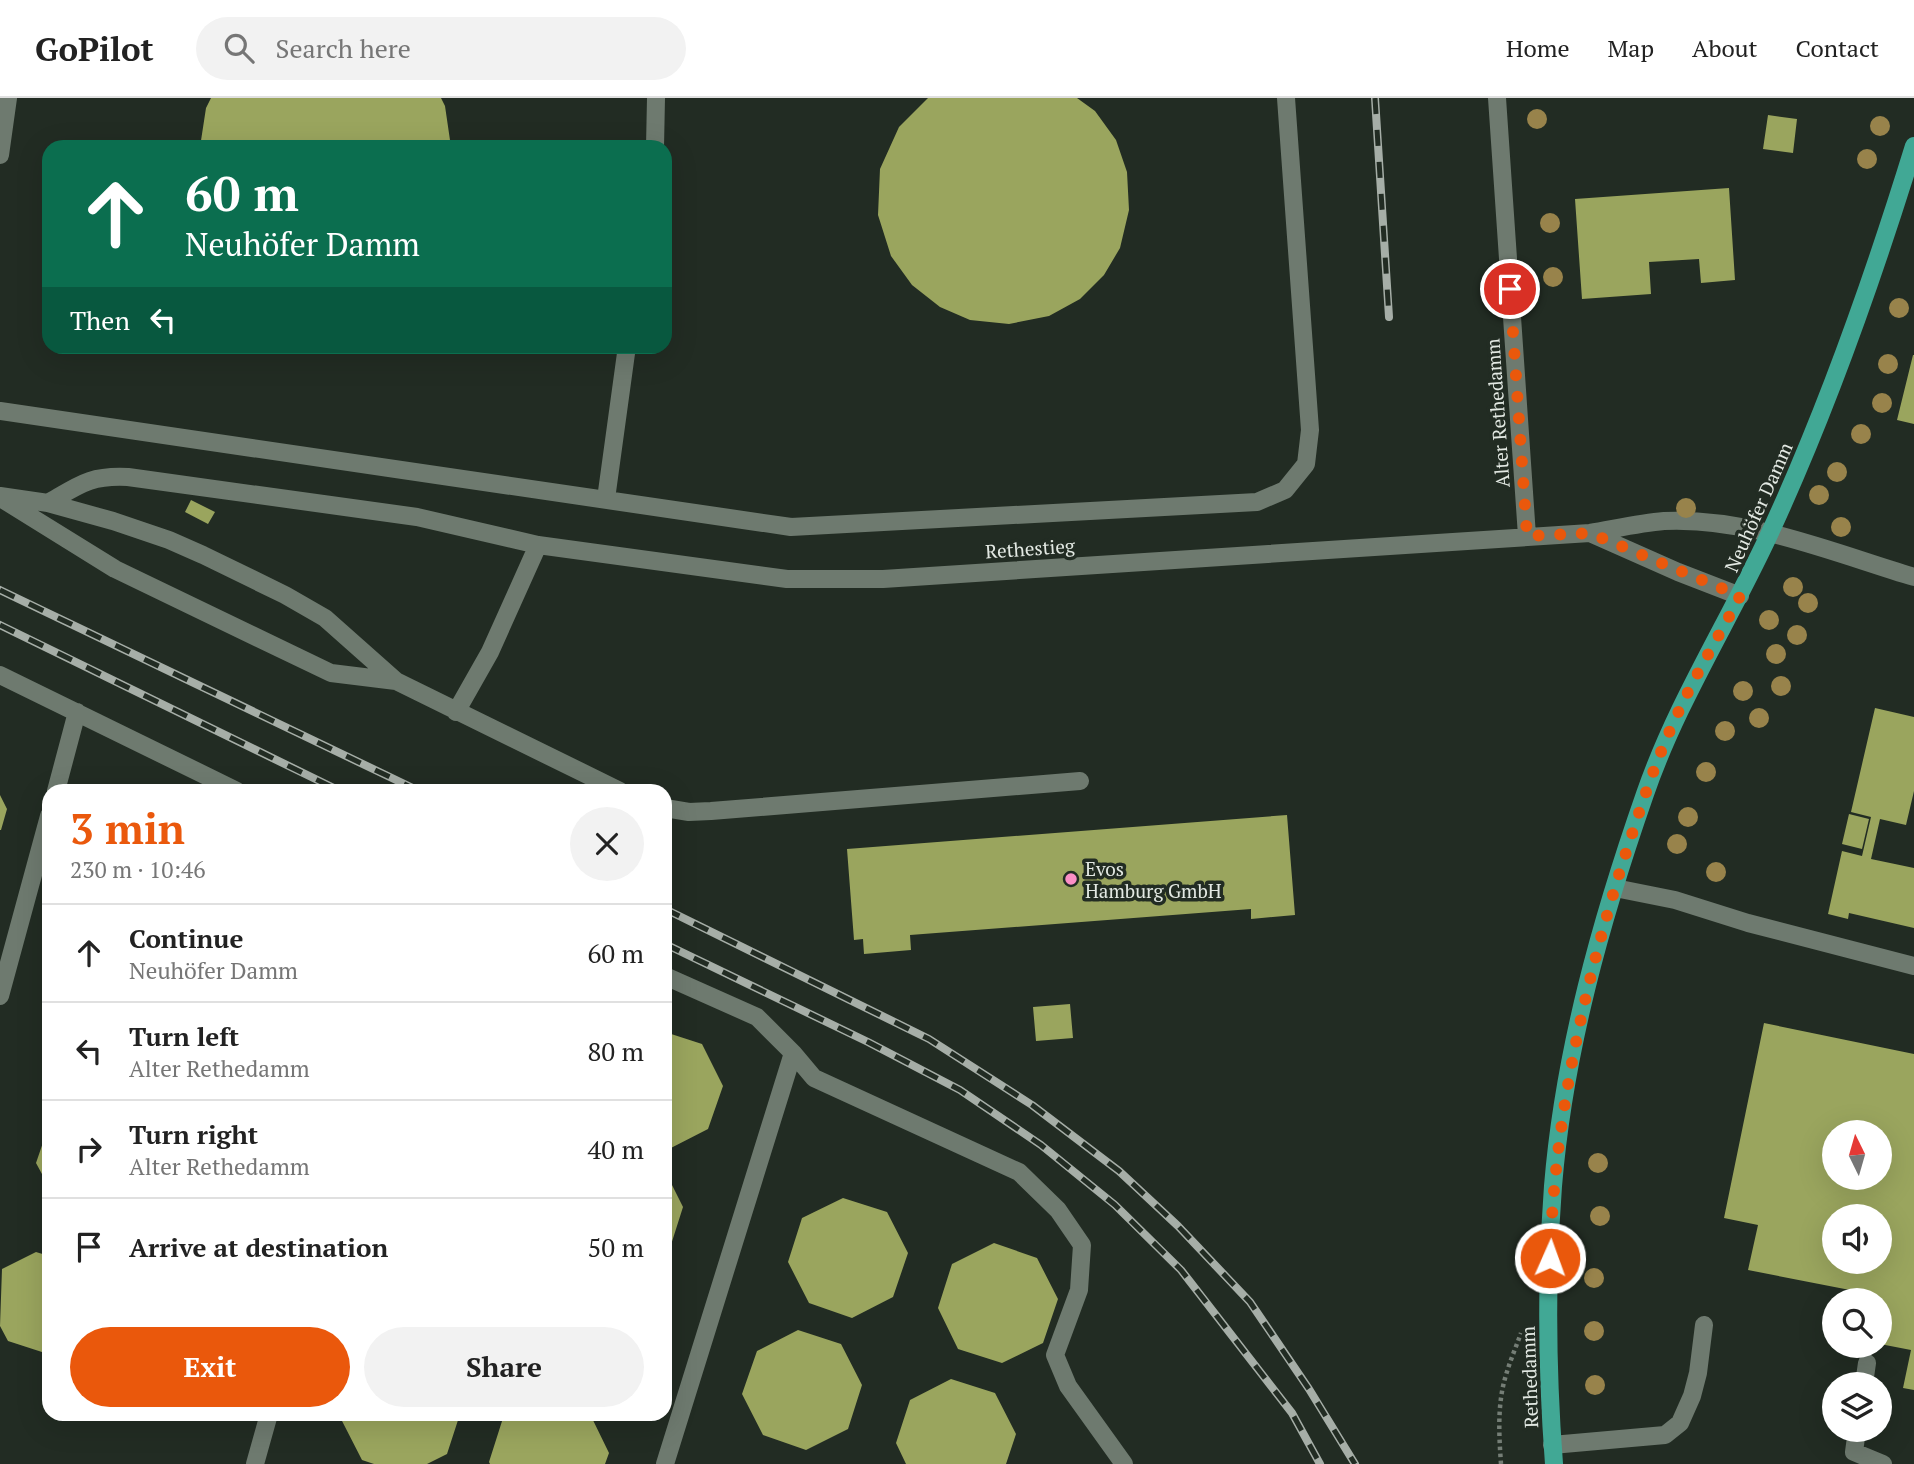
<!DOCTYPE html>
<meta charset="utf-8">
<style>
:root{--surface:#fff;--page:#f2f2f2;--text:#222;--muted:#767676;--line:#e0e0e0;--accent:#ea580c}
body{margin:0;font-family:"PT Serif",serif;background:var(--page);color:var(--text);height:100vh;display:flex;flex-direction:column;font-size:26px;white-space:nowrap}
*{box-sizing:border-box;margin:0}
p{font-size:23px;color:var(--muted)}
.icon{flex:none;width:38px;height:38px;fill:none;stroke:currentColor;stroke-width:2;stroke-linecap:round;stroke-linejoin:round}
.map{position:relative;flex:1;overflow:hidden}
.panel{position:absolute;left:42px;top:686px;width:630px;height:637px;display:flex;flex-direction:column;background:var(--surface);border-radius:21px;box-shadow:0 7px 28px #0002}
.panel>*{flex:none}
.top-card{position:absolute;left:42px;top:42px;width:630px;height:214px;border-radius:21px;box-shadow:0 7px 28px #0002;background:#0b6e4f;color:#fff;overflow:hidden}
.needle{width:46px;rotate:355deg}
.buttons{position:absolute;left:1822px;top:1022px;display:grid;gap:14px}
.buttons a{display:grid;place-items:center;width:70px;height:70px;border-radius:50%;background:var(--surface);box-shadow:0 7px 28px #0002;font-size:35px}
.pin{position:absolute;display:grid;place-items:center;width:60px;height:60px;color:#fff;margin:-30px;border:4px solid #fff;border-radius:50%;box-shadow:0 2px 7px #0007}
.me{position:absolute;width:77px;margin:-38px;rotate:2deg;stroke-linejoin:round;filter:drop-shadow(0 0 5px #0008)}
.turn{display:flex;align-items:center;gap:24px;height:147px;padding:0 28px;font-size:32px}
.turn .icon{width:91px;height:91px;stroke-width:2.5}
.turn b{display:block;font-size:49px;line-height:60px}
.then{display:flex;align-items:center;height:66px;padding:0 28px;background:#0003;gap:14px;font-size:26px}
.round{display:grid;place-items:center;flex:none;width:74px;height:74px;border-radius:37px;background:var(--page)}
.head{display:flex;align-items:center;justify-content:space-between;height:119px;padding:0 28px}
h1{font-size:42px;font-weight:800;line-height:52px;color:var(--accent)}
.cta{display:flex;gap:14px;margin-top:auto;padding:14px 28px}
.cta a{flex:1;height:80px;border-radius:42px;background:var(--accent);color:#fff;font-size:28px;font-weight:800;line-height:80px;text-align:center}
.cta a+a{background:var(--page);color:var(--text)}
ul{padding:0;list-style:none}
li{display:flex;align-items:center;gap:21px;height:98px;padding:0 28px;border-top:2px solid var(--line)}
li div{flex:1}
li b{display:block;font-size:26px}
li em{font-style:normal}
header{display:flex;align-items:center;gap:42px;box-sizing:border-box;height:98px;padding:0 35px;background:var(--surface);border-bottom:2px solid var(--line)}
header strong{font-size:33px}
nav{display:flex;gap:38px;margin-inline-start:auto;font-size:24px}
.search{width:490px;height:63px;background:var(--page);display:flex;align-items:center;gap:18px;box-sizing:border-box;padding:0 24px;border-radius:38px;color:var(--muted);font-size:26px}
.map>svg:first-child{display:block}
</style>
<header>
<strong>GoPilot</strong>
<div class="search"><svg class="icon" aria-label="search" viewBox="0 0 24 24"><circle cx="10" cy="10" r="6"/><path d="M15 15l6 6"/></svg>Search here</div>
<nav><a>Home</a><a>Map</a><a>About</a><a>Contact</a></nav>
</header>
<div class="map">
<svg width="1914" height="1366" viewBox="0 0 1914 1366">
<rect width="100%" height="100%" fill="#222c23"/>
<path fill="#9aa55e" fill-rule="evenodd" d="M211,0H441L445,8L451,49H200L206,10Z
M928,0H1077L1095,13L1116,42L1127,74L1129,112L1120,150L1104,177L1080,201L1049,218L1009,226L970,222L940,209L912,187L891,158L878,117L880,71L899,29Z
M1768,17L1797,21L1793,55L1763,51Z
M1729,90L1735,182L1701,185L1699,161L1649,164L1651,196L1582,201L1575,101Z
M1913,257H1914V326L1897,322Z
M191,402L215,414L208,426L185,414Z
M1875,610L1914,619V693L1906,727L1880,721L1871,761L1914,770V830L1849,815L1848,821L1828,816L1842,753L1862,758L1871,719L1851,714Z
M0,697L7,711L1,732H0Z
M1849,716L1869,721L1862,751L1842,746Z
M1287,717L1295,817L1251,821V811L910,837L911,852L864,856L863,841L854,842L847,751Z
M1070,906L1073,940L1036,943L1033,909Z
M1764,925L1914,956V1292L1903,1290L1911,1252L1880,1246V1202H1853L1855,1193L1748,1172L1758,1127L1724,1120ZM1834,1034H1880V1080H1834ZM1834,1118H1880V1164H1834Z
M665,934L702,946L723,988L708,1031L667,1052L665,1051Z
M49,1027V1089L36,1065Z
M665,1073L683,1109L669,1153L665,1154Z
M843,1100L887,1114L908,1155L893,1199L852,1220L809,1205L788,1164L802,1120Z
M994,1145L1037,1160L1058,1201L1043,1245L1002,1265L958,1251L938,1210L952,1166Z
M36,1154L49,1158V1252L45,1255L8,1243L0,1228L2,1171Z
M798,1232L841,1246L862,1287L848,1331L806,1352L763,1337L742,1296L757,1253Z
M951,1281L995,1295L1016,1336L1006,1366H906L896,1345L910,1302Z
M343,1316H460L447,1356L427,1366H374L362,1362L341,1321Z
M511,1316H590L609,1355L605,1366H490L489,1364L503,1320Z"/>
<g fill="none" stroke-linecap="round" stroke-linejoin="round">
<path stroke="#757e76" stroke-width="4.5" stroke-dasharray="3.5 3.5" stroke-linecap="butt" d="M1501,1366C1499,1337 1497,1306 1506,1277C1510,1263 1516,1249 1521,1235"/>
<path stroke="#6e7a6f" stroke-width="18" d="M1497,0L1527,438
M655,49L656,0
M0,57L8,0
M0,313L791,429L1257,404L1285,392L1306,366L1310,332L1286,0
M0,398L48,405L113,423L169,442L203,457L285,497L325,520L396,583L620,693
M2,401L115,471L331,575L396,583
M606,401L627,248
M48,405C79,387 90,377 128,379L417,419L538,447L787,481H883L1590,435C1614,431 1640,425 1664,423C1749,419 1834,455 1914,479
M1590,435L1678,474L1740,498
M0,577L237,693
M456,614L490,554L538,447
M56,693L77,614
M665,710L689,714L711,713L1080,683
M1615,790L1675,802L1748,825L1914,868
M665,878L757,919L793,955L814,980L1019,1074L1058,1112L1082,1147L1079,1192L1055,1257L1068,1288L1124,1366
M0,898L49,718
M1864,1286L1867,1265
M1857,1332L1854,1354L1883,1366
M1552,1347L1665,1337L1680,1325L1692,1298L1698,1275L1704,1227
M255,1366L269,1316
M665,1366L793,955"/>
<path stroke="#41a895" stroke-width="18" d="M1554,1366C1547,1274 1546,1180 1553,1088C1564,954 1601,822 1645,696C1676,606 1728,525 1768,439C1827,312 1873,181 1914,48"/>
<defs>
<path id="rail" d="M1375,0L1389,219
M0,492L419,693
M0,527L340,693
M665,811L929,941L1032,1007L1119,1073L1178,1128L1250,1204L1309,1291L1355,1366
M665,846L868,944L960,992L1041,1047L1115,1107L1181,1172L1292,1315L1320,1366"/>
</defs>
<use href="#rail" stroke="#a6aea7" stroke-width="8"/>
<use href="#rail" stroke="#222c23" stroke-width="5" stroke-dasharray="16" stroke-linecap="butt"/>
</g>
<g fill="#98834b">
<circle cx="1537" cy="21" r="10"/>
<circle cx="1880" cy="28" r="10"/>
<circle cx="1867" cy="61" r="10"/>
<circle cx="1550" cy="125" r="10"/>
<circle cx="1553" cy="179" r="10"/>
<circle cx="1899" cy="210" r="10"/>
<circle cx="1888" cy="266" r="10"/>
<circle cx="1882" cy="305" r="10"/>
<circle cx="1861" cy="336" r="10"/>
<circle cx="1837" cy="374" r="10"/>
<circle cx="1819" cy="397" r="10"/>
<circle cx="1686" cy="410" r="10"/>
<circle cx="1841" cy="429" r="10"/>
<circle cx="1793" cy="489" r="10"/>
<circle cx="1808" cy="505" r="10"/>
<circle cx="1769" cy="522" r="10"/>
<circle cx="1797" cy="537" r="10"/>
<circle cx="1776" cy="556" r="10"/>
<circle cx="1781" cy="588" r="10"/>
<circle cx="1743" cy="593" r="10"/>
<circle cx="1759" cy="620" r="10"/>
<circle cx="1725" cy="633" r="10"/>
<circle cx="1706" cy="674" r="10"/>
<circle cx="1688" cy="719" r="10"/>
<circle cx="1677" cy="746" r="10"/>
<circle cx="1716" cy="774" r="10"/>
<circle cx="1598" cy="1065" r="10"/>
<circle cx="1600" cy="1118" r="10"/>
<circle cx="1594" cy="1180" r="10"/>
<circle cx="1594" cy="1233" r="10"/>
<circle cx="1595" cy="1287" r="10"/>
</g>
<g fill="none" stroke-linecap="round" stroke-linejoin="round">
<path stroke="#ea580c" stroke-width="12" stroke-dasharray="0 21.6" d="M1510,191L1527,438L1590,435L1740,498C1720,537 1696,575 1678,615C1654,665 1638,718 1621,770C1582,897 1554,1027 1550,1160"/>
</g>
<circle fill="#fb8fc6" stroke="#222c23" stroke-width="2.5" cx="1071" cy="781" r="7"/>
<g text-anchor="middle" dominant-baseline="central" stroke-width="7" stroke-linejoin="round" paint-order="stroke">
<g font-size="19" fill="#e3e9e3" stroke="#222c23">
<text transform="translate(1497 315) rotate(-94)">Alter Rethedamm</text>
<text transform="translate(1758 409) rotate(-66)">Neuhöfer Damm</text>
<text transform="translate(1030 450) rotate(-4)">Rethestieg</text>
<text transform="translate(1529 1279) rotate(-92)">Rethedamm</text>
</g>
<g font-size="19" fill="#e3e9e3" stroke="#222c23" text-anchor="start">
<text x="1085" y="770">Evos<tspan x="1085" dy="22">Hamburg GmbH</tspan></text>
</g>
</g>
</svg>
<div class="buttons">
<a><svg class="needle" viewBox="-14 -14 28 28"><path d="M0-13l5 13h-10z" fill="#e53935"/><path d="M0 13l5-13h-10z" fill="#767676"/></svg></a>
<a><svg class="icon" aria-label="sound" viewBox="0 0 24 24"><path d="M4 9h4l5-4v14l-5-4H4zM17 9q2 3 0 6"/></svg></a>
<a><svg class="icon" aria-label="search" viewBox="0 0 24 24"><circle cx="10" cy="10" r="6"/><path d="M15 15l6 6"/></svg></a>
<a><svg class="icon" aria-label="layers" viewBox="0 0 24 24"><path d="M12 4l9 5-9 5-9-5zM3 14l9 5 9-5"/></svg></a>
</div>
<div class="pin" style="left:1510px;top:191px;background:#d93025"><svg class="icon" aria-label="arrive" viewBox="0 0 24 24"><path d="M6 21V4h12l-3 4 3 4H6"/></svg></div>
<svg class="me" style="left:1550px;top:1160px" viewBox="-20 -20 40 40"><circle r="17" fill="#ea580c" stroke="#fff" stroke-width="3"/><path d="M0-11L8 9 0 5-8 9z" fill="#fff"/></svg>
<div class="top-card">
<div class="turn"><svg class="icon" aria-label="ahead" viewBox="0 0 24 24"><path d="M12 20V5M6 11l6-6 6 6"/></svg><div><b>60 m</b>Neuhöfer Damm</div></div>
<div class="then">Then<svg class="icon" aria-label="left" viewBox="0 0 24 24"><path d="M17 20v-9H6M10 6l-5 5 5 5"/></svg></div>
</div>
<section class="panel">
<div class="head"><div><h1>3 min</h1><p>230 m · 10:46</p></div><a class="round"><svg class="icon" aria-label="close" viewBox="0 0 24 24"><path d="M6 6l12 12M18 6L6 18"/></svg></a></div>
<ul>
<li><svg class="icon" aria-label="ahead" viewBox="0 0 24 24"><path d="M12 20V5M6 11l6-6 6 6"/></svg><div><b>Continue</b><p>Neuhöfer Damm</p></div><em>60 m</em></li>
<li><svg class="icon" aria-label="left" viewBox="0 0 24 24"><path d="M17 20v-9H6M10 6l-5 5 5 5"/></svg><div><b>Turn left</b><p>Alter Rethedamm</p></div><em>80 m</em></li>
<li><svg class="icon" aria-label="right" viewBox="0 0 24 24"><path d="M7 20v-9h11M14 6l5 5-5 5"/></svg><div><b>Turn right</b><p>Alter Rethedamm</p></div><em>40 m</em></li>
<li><svg class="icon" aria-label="arrive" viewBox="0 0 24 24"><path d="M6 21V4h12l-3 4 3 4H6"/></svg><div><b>Arrive at destination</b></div><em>50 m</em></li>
</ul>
<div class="cta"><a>Exit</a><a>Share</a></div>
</section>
</div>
